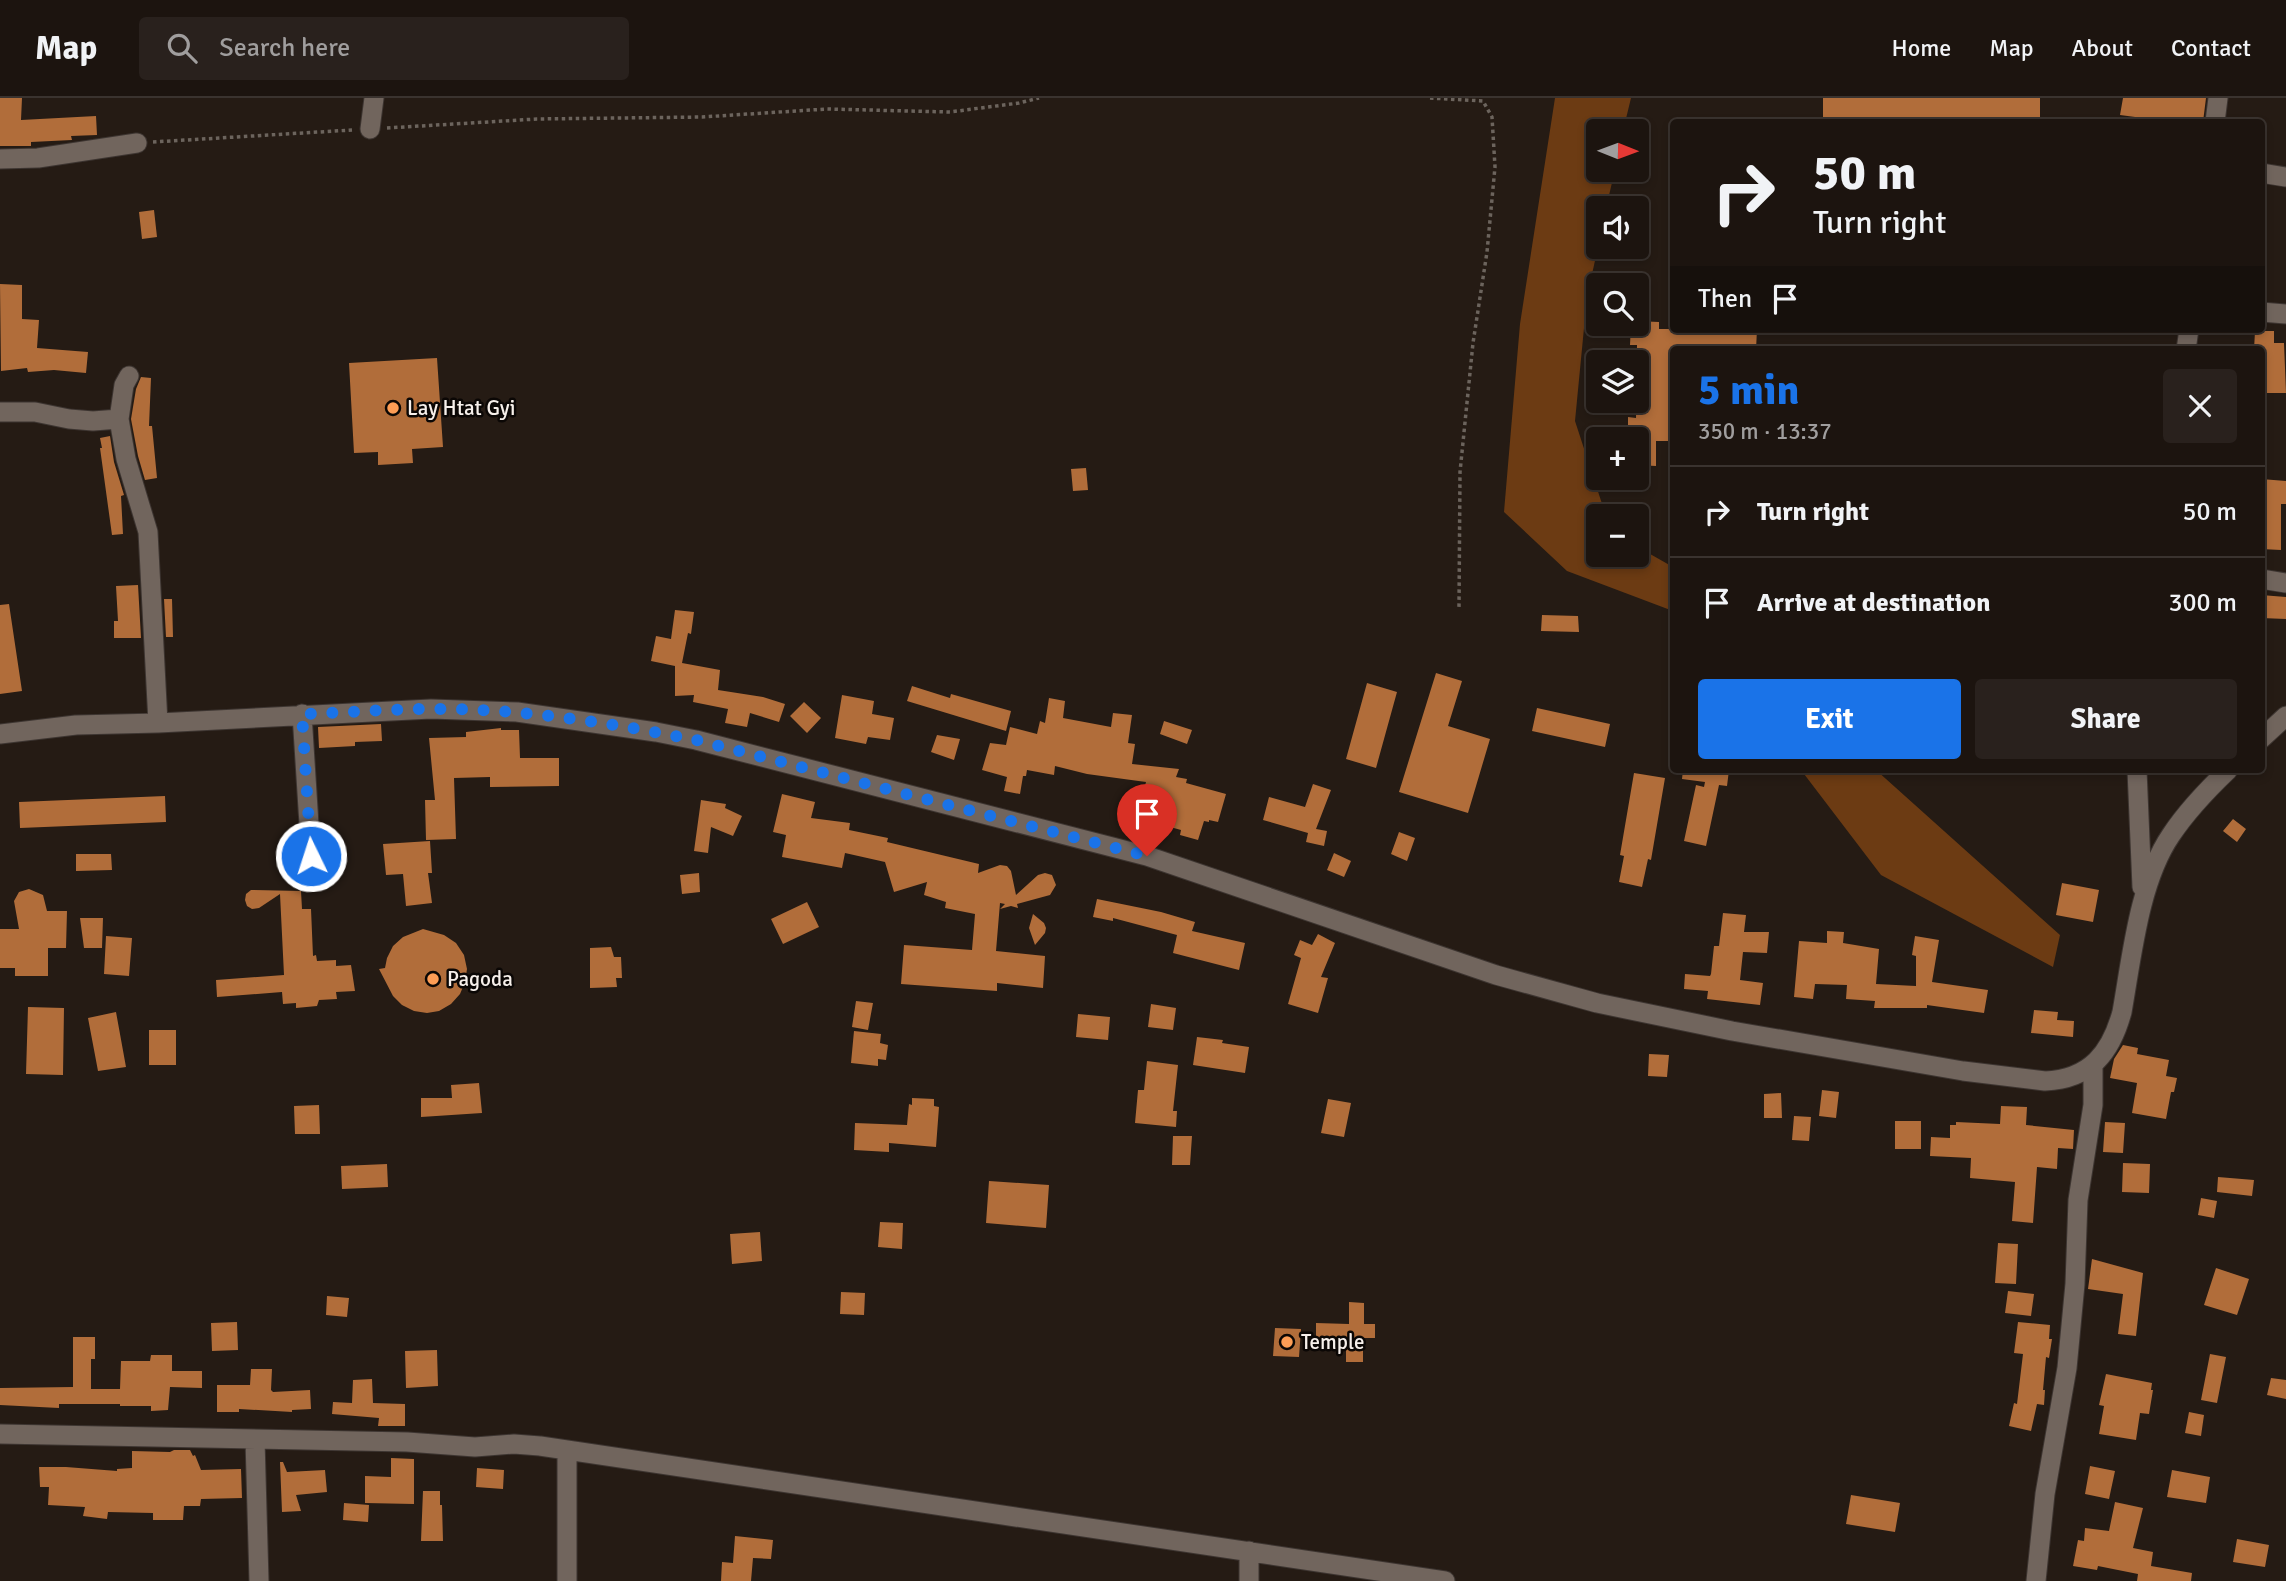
<!DOCTYPE html>
<meta charset="utf-8">
<style>
:root{--surface:#1c140f;--page:#29211d;--text:#f1f3f6;--muted:#a09e9e;--line:#3a332f;--accent:#1a73e8}
body{margin:0;font-family:Signika,sans-serif;background:var(--page);color:var(--text);height:100vh;display:flex;flex-direction:column;font-size:26px;white-space:nowrap}
*{box-sizing:border-box;margin:0}
p{font-size:23px;color:var(--muted)}
.icon{flex:none;width:38px;height:38px;fill:none;stroke:currentColor;stroke-width:2;stroke-linecap:round;stroke-linejoin:round}
.map{position:relative;flex:1;overflow:hidden}
.side{position:absolute;left:1670px;top:248px;width:595px;height:427px;display:flex;flex-direction:column;background:var(--surface);border-radius:7px;box-shadow:0 4px 10px #0003,0 0 0 2px var(--line)}
.side>*{flex:none}
.hud{position:absolute;left:1670px;top:21px;width:595px;height:214px;border-radius:7px;box-shadow:0 4px 10px #0003,0 0 0 2px var(--line);background:#1c140f;color:var(--text);overflow:hidden}
.needle{width:46px;rotate:91deg}
.buttons{position:absolute;left:1586px;top:21px;display:grid;gap:14px}
.buttons a{display:grid;place-items:center;width:63px;height:63px;border-radius:7px;background:var(--surface);box-shadow:0 4px 10px #0003,0 0 0 2px var(--line);font-size:35px}
.pin{position:absolute;display:grid;place-items:center;width:60px;height:60px;color:#fff;margin:-72px -30px;border-radius:50% 50% 50% 0;rotate:-45deg;box-shadow:0 0 7px #0007}
.pin .icon{rotate:45deg}
.me{position:absolute;width:77px;margin:-38px;rotate:356deg;stroke-linejoin:round;filter:drop-shadow(0 0 5px #0008)}
.turn{display:flex;align-items:center;gap:24px;height:147px;padding:0 28px;font-size:32px}
.turn .icon{width:91px;height:91px;stroke-width:2.5}
.turn b{display:block;font-size:49px;line-height:60px}
.then{display:flex;align-items:center;height:66px;padding:0 28px;background:#0003;gap:14px;font-size:26px}
.round{display:grid;place-items:center;flex:none;width:74px;height:74px;border-radius:7px;background:var(--page)}
.summary{display:flex;align-items:center;justify-content:space-between;height:119px;padding:0 28px}
h1{font-size:42px;font-weight:700;line-height:52px;color:var(--accent)}
.button{display:flex;gap:14px;margin-top:auto;padding:14px 28px}
.button a{flex:1;height:80px;border-radius:7px;background:var(--accent);color:#fff;font-size:28px;font-weight:700;line-height:80px;text-align:center}
.button a+a{background:var(--page);color:var(--text)}
ul{padding:0;list-style:none}
li{display:flex;align-items:center;gap:21px;height:91px;padding:0 28px;border-top:2px solid var(--line)}
li div{flex:1}
li b{display:block;font-size:26px}
li em{font-style:normal}
header{display:flex;align-items:center;gap:42px;box-sizing:border-box;height:98px;padding:0 35px;background:var(--surface);border-bottom:2px solid var(--line)}
header strong{font-size:33px}
nav{display:flex;gap:38px;margin-inline-start:auto;font-size:24px}
.search{width:490px;height:63px;background:var(--page);display:flex;align-items:center;gap:18px;box-sizing:border-box;padding:0 24px;border-radius:7px;color:var(--muted);font-size:26px}
.map>svg:first-child{display:block}
</style>
<header>
<strong>Map</strong>
<div class="search"><svg class="icon" aria-label="search" viewBox="0 0 24 24"><circle cx="10" cy="10" r="6"/><path d="M15 15l6 6"/></svg>Search here</div>
<nav><a>Home</a><a>Map</a><a>About</a><a>Contact</a></nav>
</header>
<div class="map">
<svg width="2286" height="1483" viewBox="0 0 2286 1483">
<rect width="100%" height="100%" fill="#251b14"/>
<path fill="#6c3b13" d="M1555,0H1631L1623,33H1598V72H1615L1606,110H1598V149L1587,199L1575,323L1606,418H1598V457H1636V448L1673,469V513L1567,473L1504,414L1520,226Z
M1801,672H1876L2060,837L2053,869L1881,777Z"/>
<path fill="#b16d3a" d="M0,0H22L21,22L96,18L97,37L71,38L72,42L31,44V48H0Z
M1823,0H2040V24H1823Z
M2123,0H2206L2203,24H2173L2120,17Z
M154,112L157,139L142,141L139,114Z
M0,186L22,187V221L39,222L37,250L88,254L86,275L54,272L28,274L27,270L1,273Z
M1636,223L1659,224V231H1703V234L1734,235V231H1757L1756,252H1673V343H1656V368L1636,367V341H1628V319L1636,320L1637,247H1630L1631,226H1636Z
M2255,233H2274V245H2284L2286,295H2261V252H2254Z
M437,260L443,349L412,351L413,365L378,367V354L354,355L349,265Z
M141,279L151,280L149,328H152L157,380L145,382L138,358L131,321L136,291Z
M110,338L114,364L124,397L121,398L123,436L112,437L100,350H102L100,340Z
M1086,370L1088,392L1073,393L1071,371Z
M2261,381L2286,383V406H2281V452L2261,451Z
M138,487L141,540H114V523H118L116,488Z
M2261,497L2286,499V521L2261,520Z
M164,501H172L173,539H166Z
M9,506L22,593L0,596V507Z
M675,512L694,514L691,536L688,535L682,565L720,572L718,592L763,599L785,606L779,624L750,615L747,629L725,625L728,611L693,604L694,597L675,598V568L651,563L656,538L671,541Z
M1542,517L1578,518L1579,534L1541,533Z
M1436,575L1462,583L1448,628L1490,641L1468,715L1399,694Z
M1367,585L1397,594L1376,670L1346,661Z
M912,588L950,600L951,596L1011,613L1006,633L907,603Z
M842,597L874,603L872,616L894,620L890,642L868,639L866,646L835,640Z
M1049,600L1065,603L1063,620L1111,629L1113,615L1132,617L1128,645L1135,646L1132,666L1179,671L1176,679L1187,681L1186,685L1226,696L1218,724L1209,722V724L1204,723L1198,742L1180,737L1181,732L1163,727L1167,713L1140,707L1146,684L1087,676L1055,668L1054,677L1027,672L1026,678H1023L1020,696L1004,693L1007,679L982,672L990,645L1006,647L1010,629L1037,636L1040,623L1045,625Z
M804,604L821,620L807,635L790,618Z
M1537,610L1610,626L1605,649L1532,633Z
M1164,623L1192,632L1187,646L1160,636Z
M381,626L382,643L355,644V648L319,650L318,629Z
M501,630V632H519L520,660H559V688L490,689V679L454,680L456,741L426,742L425,702H435L429,640L466,639V634Z
M937,637L960,641L954,662L931,654Z
M1683,672H1729L1727,688L1719,687L1706,748L1684,743L1696,687L1704,689L1705,684L1682,681Z
M1634,675L1665,680L1651,762L1648,761L1642,789L1619,784L1624,758L1620,757Z
M1313,686L1331,692L1316,731L1327,733L1324,748L1306,744L1308,735L1263,722L1269,699L1305,709Z
M782,696L815,704L811,720L850,725L849,732L888,740L887,744L979,766L978,775L1000,767L1007,768L1011,773L1016,797L1038,777L1045,775L1052,777L1056,787L1050,797L1017,806L1018,810L1011,808L1000,811L1005,806L1000,805L996,853L1045,858L1043,890L997,885V893L901,886L904,847L972,852L975,816L945,810L946,804L924,797L927,784L894,794L885,764L845,755L842,770L782,759L786,737L773,734Z
M165,698L166,724L20,730L19,704Z
M701,702L726,706L725,710L742,718L733,738L711,729L708,755L694,753Z
M2233,721L2246,731L2237,744L2223,733Z
M1399,734L1415,740L1407,763L1391,756Z
M430,743L432,775H428L432,805L406,808L403,776L386,777L383,746Z
M1334,755L1351,763L1344,779L1327,772Z
M76,756H111L112,772L76,773Z
M699,775L700,794L682,796L680,777Z
M2062,785L2099,792L2093,824L2056,817Z
M29,791L43,797L47,813H67L66,850H48V878H15V870H0V831H19L14,803L19,794Z
M251,792L301,793L302,811H311L313,858L316,857L317,863L336,862V868L351,867L355,893L336,894L337,901L319,902L317,908L296,910V905L283,906L282,894L217,899L216,882L284,877L280,796L259,810L252,811L247,808L245,802L246,796Z
M1097,801L1161,814L1195,824L1192,833L1245,845L1239,872L1173,855L1177,837L1113,820V823L1093,819Z
M807,804L819,829L783,846L771,821Z
M1723,815L1746,817L1744,834H1769L1767,855L1743,854L1740,882L1763,885L1760,907L1707,901L1708,893L1684,891L1685,876L1710,878L1711,876L1714,848H1719Z
M1033,816L1044,825L1046,830L1045,835L1035,847L1029,830Z
M80,820H103L102,850H84Z
M423,831L444,837L456,845L464,857L467,871L465,884L460,896L451,906L439,913L427,915L414,913L402,907L393,898L379,871L385,870L387,860L393,848L403,839Z
M1827,833L1844,834L1843,845L1879,851L1876,886L1916,888V858L1912,857L1915,838L1939,842L1932,884L1988,892L1984,915L1927,907V910H1874L1875,903L1846,901L1847,887L1815,886L1813,901L1794,899L1799,843L1827,845Z
M1318,836L1335,845L1321,879L1328,880L1318,915L1288,906L1301,860L1294,857L1300,842L1312,847Z
M106,838L132,840L129,878L104,876Z
M611,849L614,859H621L622,880H616L617,889L590,890V850Z
M856,903L873,905L868,932L852,929Z
M1151,906L1176,910L1173,932L1148,929Z
M28,909L64,910L63,977L26,976Z
M2034,912L2058,914L2057,922L2074,923L2073,939L2031,935Z
M116,914L126,969L98,973L88,920Z
M1078,916L1110,919L1108,942L1076,939Z
M149,932H176V967H149Z
M854,933L881,936L880,945L888,947L886,962L878,961V968L851,965Z
M1197,939L1223,942L1222,945L1249,949L1245,975L1193,967Z
M2123,947L2138,950L2137,956L2169,962L2166,978L2177,980L2174,994H2171L2166,1021L2132,1015L2137,985L2110,980L2114,961Z
M1649,956L1669,957L1667,979L1648,978Z
M1147,963L1178,967L1173,1013H1177L1176,1029L1135,1025L1138,992H1144Z
M479,985L482,1015L421,1019V1000H452L451,987Z
M1822,992L1839,994L1836,1020L1819,1018Z
M1781,995L1782,1020H1764V996Z
M912,1000L934,1001V1008L939,1009L936,1049L889,1045V1054L854,1052L855,1025L907,1027L909,1006L912,1007Z
M1328,1001L1351,1005L1344,1039L1321,1035Z
M319,1007L320,1036H295L294,1008Z
M2001,1008L2027,1009L2026,1027L2074,1032L2073,1051L2058,1050L2057,1071L2037,1069L2033,1125L2012,1123L2015,1084L1970,1080L1971,1060L1930,1058L1931,1039L1950,1040V1027H1956V1024L2000,1026Z
M1794,1018L1811,1019L1809,1043L1792,1042Z
M1895,1023H1921V1051H1895Z
M2105,1024L2125,1025L2123,1055L2103,1054Z
M1173,1038H1192L1190,1067H1172Z
M2123,1065L2150,1066L2149,1095L2122,1094Z
M387,1066L388,1089L342,1091L341,1068Z
M2218,1079L2254,1082L2252,1098L2217,1094Z
M989,1083L1049,1087L1046,1130L986,1125Z
M2201,1100L2217,1103L2214,1120L2198,1117Z
M880,1124L903,1125L902,1151L878,1149Z
M760,1134L762,1163L732,1166L730,1136Z
M1998,1145L2018,1146L2016,1186L1995,1185Z
M2092,1161L2143,1175L2136,1238L2118,1236L2123,1196L2088,1191Z
M2216,1170L2249,1181L2237,1217L2204,1207Z
M2008,1193L2034,1196L2031,1218L2005,1215Z
M841,1194L865,1195L864,1217L840,1216Z
M327,1198L349,1200L347,1219L326,1217Z
M1349,1204L1364,1205V1226H1375V1240H1363V1264H1346V1240H1316V1225L1349,1226Z
M237,1224L238,1252L212,1253L211,1225Z
M2018,1224L2050,1227L2049,1241H2052L2049,1260L2046,1259L2043,1292H2045L2044,1307L2037,1306L2031,1333L2009,1328L2014,1305L2017,1306L2023,1256L2014,1255Z
M1275,1230L1301,1231L1299,1259L1273,1258Z
M73,1239H95V1261H91V1291H120L121,1263H150L151,1257H172V1273H202V1290L170,1289L168,1312L151,1313V1308H120V1306H59V1310L0,1307V1290L73,1289Z
M437,1252L438,1288L406,1290L405,1253Z
M2210,1256L2226,1259L2217,1305L2201,1302Z
M251,1271H272L271,1292L273,1294L310,1292L311,1311L292,1312V1314L239,1311V1314H217V1287H250Z
M2106,1276L2152,1285L2151,1292H2153L2149,1316L2140,1315L2136,1342L2099,1336L2104,1308L2099,1307Z
M2271,1280L2286,1282V1301L2267,1297Z
M372,1281L373,1305L405,1306V1328H378L379,1320L332,1316L333,1304L352,1305L353,1282Z
M2189,1314L2204,1317L2201,1338L2185,1335Z
M174,1352H190L193,1358L195,1357L201,1372L241,1371L242,1400L201,1401L200,1408H184L183,1422H153V1415L108,1414L107,1421L83,1418L85,1409L48,1407L49,1389H40L39,1369H66L117,1373V1371L132,1370V1353L170,1354Z
M391,1360L414,1361V1406L365,1405V1378L391,1379Z
M280,1364H283L287,1374L325,1372L327,1394L296,1397L301,1413L282,1414Z
M2090,1368L2115,1373L2109,1401L2085,1396Z
M477,1370L504,1372L503,1391L476,1389Z
M2172,1372L2210,1379L2206,1405L2167,1399Z
M423,1393H440V1407H442L443,1443H421Z
M1851,1397L1900,1405L1895,1434L1846,1426Z
M2115,1404L2143,1410L2133,1450L2153,1454L2151,1468L2192,1475L2191,1483H2137L2138,1476L2098,1468L2097,1472L2073,1468L2078,1442L2084,1443L2085,1430L2109,1433Z
M344,1405L369,1407L368,1424L343,1422Z
M735,1438L773,1442L771,1461L753,1460L751,1483H721L722,1464L733,1465Z
M2237,1441L2269,1447L2265,1469L2233,1464Z"/>
<g fill="none" stroke-linecap="round" stroke-linejoin="round">
<defs>
<path id="minor" d="M2215,24L2218,0
M370,31L374,0
M0,61L38,60L137,45
M2261,75L2286,79
M2261,214L2286,216
M2186,252L2189,231
M129,278L124,287L119,321L126,361L148,434L158,625
M0,314H35L69,321L93,323L119,321
M2261,481L2286,485
M302,616L311,758L329,760
M0,636L76,627L158,625L431,611L517,614L656,634L696,642L1147,758L1496,877L1597,905L1732,933L1963,973L2045,983C2091,981 2111,954 2122,914C2132,858 2139,784 2171,737C2187,713 2207,692 2228,672
M2261,641L2286,618
M2137,672L2142,789
M0,1336L407,1344L475,1349L514,1346L540,1348L1445,1483
M255,1342L259,1483
M567,1483V1353
M1249,1483V1453
M2036,1483L2045,1396L2067,1270L2075,1186L2078,1102L2093,1007V966"/>
</defs>
<use href="#minor" stroke="#3d3531" stroke-width="21"/>
<path stroke="#6c645d" stroke-width="3.5" stroke-dasharray="3.5 3.5" stroke-linecap="butt" d="M1430,0L1483,3L1492,19L1495,69L1487,154L1473,245L1460,374L1459,509
M387,30L537,21L702,19L827,11L950,14L1019,5L1039,0
M153,44L352,32"/>
<use href="#minor" stroke="#71655d" stroke-width="19"/>
</g>
<g fill="none" stroke-linecap="round" stroke-linejoin="round">
<path stroke="#1a73e8" stroke-width="12" stroke-dasharray="0 21.6" d="M311,758L302,616C344,615 387,611 430,611C519,610 610,625 696,642L1147,758"/>
</g>
<g fill="#fd9d55" stroke="#0b0705" stroke-width="2.5">
<circle cx="393" cy="310" r="7"/>
<circle cx="433" cy="881" r="7"/>
<circle cx="1287" cy="1244" r="7"/>
</g>
<g text-anchor="middle" dominant-baseline="central" stroke-width="5" stroke-linejoin="round" paint-order="stroke">
<g font-size="21" fill="#f7f0eb" stroke="#0b0705" text-anchor="start">
<text x="407" y="310">Lay Htat Gyi</text>
<text x="447" y="881">Pagoda</text>
<text x="1301" y="1244">Temple</text>
</g>
</g>
</svg>
<div class="buttons">
<a><svg class="needle" viewBox="-14 -14 28 28"><path d="M0-13l5 13h-10z" fill="#e53935"/><path d="M0 13l5-13h-10z" fill="#a09e9e"/></svg></a>
<a><svg class="icon" aria-label="sound" viewBox="0 0 24 24"><path d="M4 9h4l5-4v14l-5-4H4zM17 9q2 3 0 6"/></svg></a>
<a><svg class="icon" aria-label="search" viewBox="0 0 24 24"><circle cx="10" cy="10" r="6"/><path d="M15 15l6 6"/></svg></a>
<a><svg class="icon" aria-label="layers" viewBox="0 0 24 24"><path d="M12 4l9 5-9 5-9-5zM3 14l9 5 9-5"/></svg></a>
<a>+</a>
<a>−</a>
</div>
<div class="pin" style="left:1147px;top:758px;background:#d93025"><svg class="icon" aria-label="arrive" viewBox="0 0 24 24"><path d="M6 21V4h12l-3 4 3 4H6"/></svg></div>
<svg class="me" style="left:311px;top:758px" viewBox="-20 -20 40 40"><circle r="17" fill="#1a73e8" stroke="#fff" stroke-width="3"/><path d="M0-11L8 9 0 5-8 9z" fill="#fff"/></svg>
<div class="hud">
<div class="turn"><svg class="icon" aria-label="right" viewBox="0 0 24 24"><path d="M7 20v-9h11M14 6l5 5-5 5"/></svg><div><b>50 m</b>Turn right</div></div>
<div class="then">Then<svg class="icon" aria-label="arrive" viewBox="0 0 24 24"><path d="M6 21V4h12l-3 4 3 4H6"/></svg></div>
</div>
<section class="side">
<div class="summary"><div><h1>5 min</h1><p>350 m · 13:37</p></div><a class="round"><svg class="icon" aria-label="close" viewBox="0 0 24 24"><path d="M6 6l12 12M18 6L6 18"/></svg></a></div>
<ul>
<li><svg class="icon" aria-label="right" viewBox="0 0 24 24"><path d="M7 20v-9h11M14 6l5 5-5 5"/></svg><div><b>Turn right</b></div><em>50 m</em></li>
<li><svg class="icon" aria-label="arrive" viewBox="0 0 24 24"><path d="M6 21V4h12l-3 4 3 4H6"/></svg><div><b>Arrive at destination</b></div><em>300 m</em></li>
</ul>
<div class="button"><a>Exit</a><a>Share</a></div>
</section>
</div>
